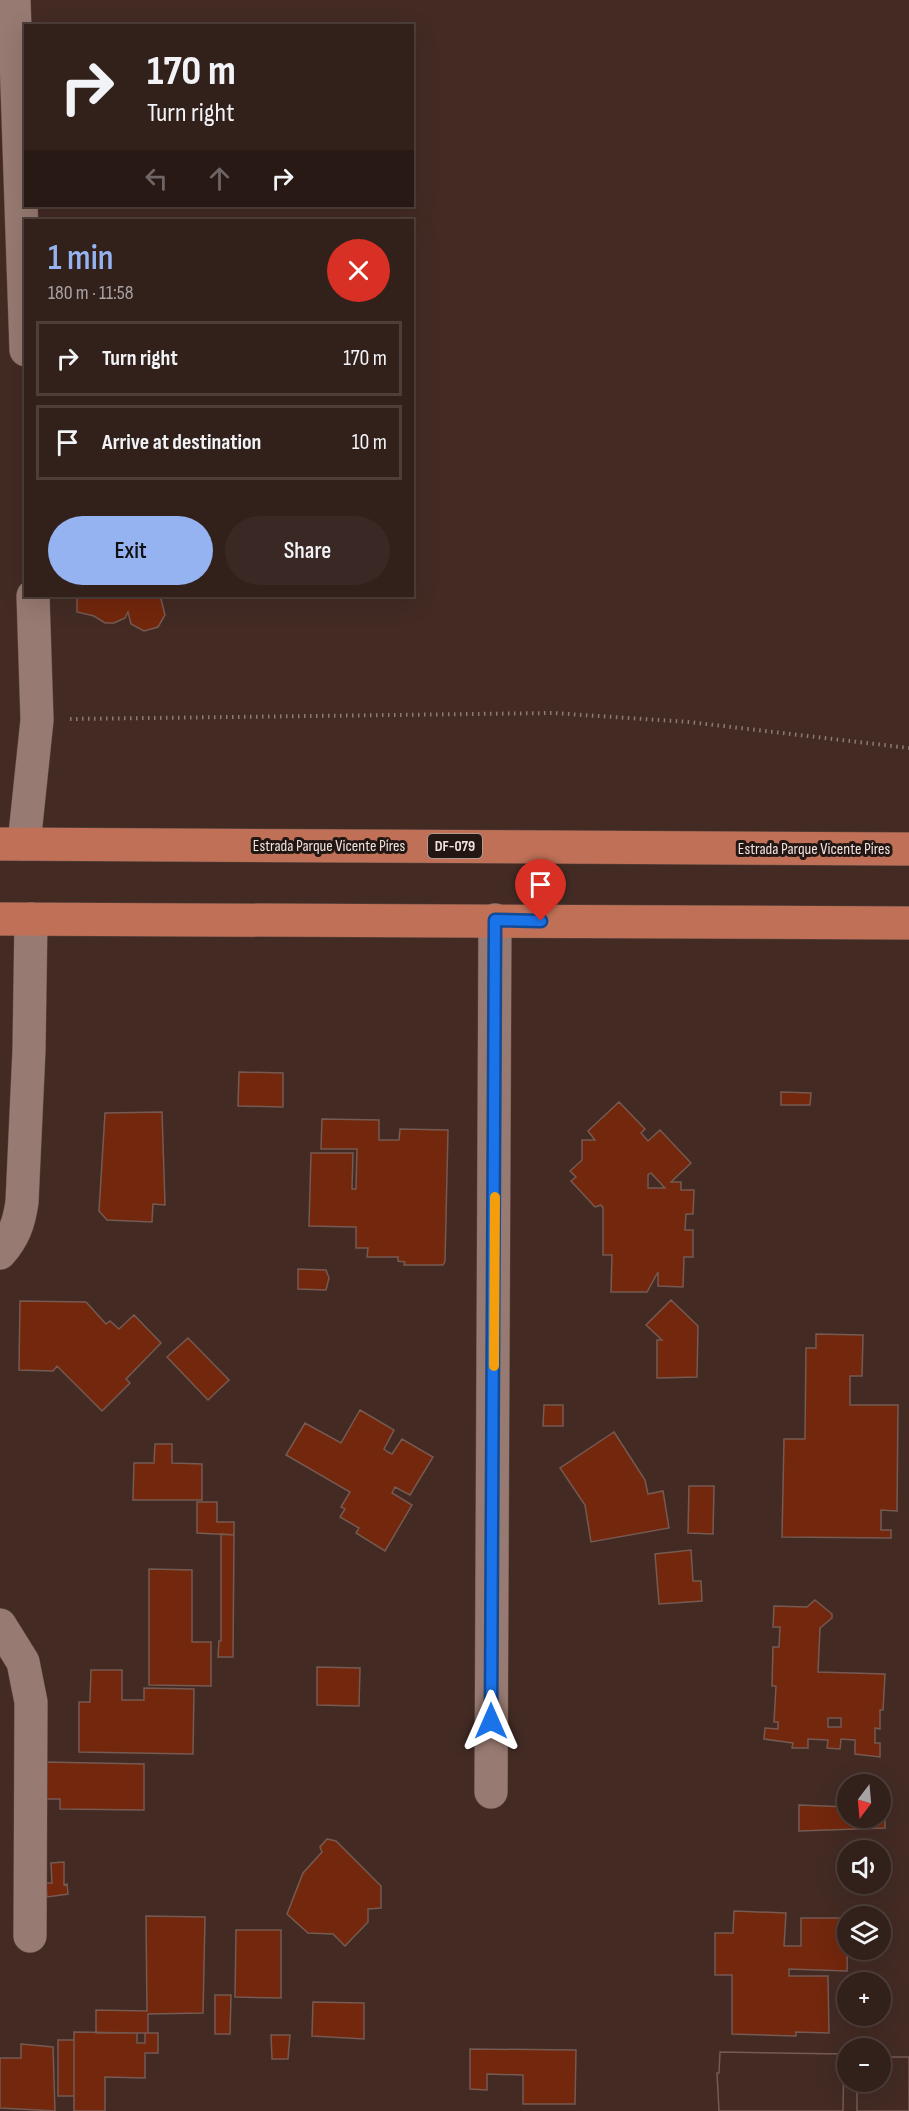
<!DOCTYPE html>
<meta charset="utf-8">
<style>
:root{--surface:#32201b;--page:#3a2824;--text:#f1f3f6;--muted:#a8a3a3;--line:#4d3e3a;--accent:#95b2f1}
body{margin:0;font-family:"Sofia Sans Condensed",sans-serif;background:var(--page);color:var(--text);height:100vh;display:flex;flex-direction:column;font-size:22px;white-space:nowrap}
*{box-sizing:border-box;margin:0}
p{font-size:20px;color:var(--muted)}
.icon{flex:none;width:33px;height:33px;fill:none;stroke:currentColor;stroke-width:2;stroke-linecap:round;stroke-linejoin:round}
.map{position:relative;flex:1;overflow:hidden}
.details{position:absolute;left:24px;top:219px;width:390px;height:378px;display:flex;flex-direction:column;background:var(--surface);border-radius:0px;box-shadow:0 6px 24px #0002,0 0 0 2px var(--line)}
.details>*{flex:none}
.hud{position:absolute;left:24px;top:24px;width:390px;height:183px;border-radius:0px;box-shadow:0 6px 24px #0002,0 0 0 2px var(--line);background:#32201b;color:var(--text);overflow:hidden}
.needle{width:39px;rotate:196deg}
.controls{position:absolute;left:837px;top:1774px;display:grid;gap:12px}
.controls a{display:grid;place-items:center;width:54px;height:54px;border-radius:50%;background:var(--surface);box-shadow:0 6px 24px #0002,0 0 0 2px var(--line);font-size:30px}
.pin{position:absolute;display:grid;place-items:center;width:51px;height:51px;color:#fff;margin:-62px -26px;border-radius:50% 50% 50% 0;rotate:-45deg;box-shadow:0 0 6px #0007}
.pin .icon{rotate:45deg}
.me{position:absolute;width:66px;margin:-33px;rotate:0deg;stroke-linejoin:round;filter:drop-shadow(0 0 4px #0008)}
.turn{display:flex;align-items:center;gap:21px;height:126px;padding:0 24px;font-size:27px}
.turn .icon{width:78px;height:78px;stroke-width:2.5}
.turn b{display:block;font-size:42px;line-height:51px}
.lanes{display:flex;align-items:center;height:57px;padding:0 24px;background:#0003;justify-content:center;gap:30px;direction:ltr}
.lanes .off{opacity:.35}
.round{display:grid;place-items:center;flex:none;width:63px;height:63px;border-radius:32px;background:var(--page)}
.summary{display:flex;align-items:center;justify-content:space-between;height:102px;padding:0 24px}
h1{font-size:36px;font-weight:600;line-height:45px;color:var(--accent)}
.cta{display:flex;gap:12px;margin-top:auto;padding:12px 24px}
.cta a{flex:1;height:69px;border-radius:36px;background:var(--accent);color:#111;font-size:24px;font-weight:600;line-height:69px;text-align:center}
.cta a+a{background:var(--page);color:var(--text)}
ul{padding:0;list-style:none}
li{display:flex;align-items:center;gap:18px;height:75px;margin:0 12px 9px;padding:0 12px;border:3px solid var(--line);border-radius:0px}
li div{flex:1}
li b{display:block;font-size:22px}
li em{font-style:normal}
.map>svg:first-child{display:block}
</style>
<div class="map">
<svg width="909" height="2111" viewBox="0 0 909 2111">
<rect width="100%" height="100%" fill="#432b24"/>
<path fill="#73270c" stroke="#755a52" stroke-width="1.5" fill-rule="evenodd" d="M77,596H155L161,599L165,615L158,627L144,631L131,624L128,612L125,618L114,623H105L94,616L77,612Z
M239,1072L283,1073V1107L238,1106Z
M781,1092L811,1093L810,1105H781Z
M619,1102L645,1129L641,1133L648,1141L660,1130L691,1163L671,1182H681V1190H694L693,1214H686L685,1230H693V1257H684L683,1287L658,1286V1272L647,1292H611L612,1255H603V1208L601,1205L595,1207L571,1181L576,1177L570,1171L582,1160V1140H595L588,1131ZM651,1173L665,1188H648V1175Z
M162,1112L165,1205L153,1204L152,1222L107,1220L99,1211L105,1113Z
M322,1119L379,1120V1140H399L400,1129L448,1130L445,1261L443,1265H404L405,1262L398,1261V1257H367L368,1248H356V1227L309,1226L311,1153H353L352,1189H356L357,1149H321Z
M298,1269L326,1270L329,1278L326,1290L298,1289Z
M671,1300L698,1326L697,1377L657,1378V1340H662L646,1325Z
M20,1301L86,1302L106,1324L110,1321L119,1329L134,1315L161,1343L126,1379L130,1383L102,1411L57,1366L53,1371L19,1370Z
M816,1334L863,1335L862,1376H850V1405H898L897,1511L881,1510V1530H891V1538L782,1537L784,1439H805L806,1348H816Z
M188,1338L229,1380L208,1400L167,1357Z
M544,1405H563V1426H543Z
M360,1410L394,1430L384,1449L388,1452L392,1454L402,1439L433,1457L410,1495L395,1487L392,1493L412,1505L385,1551L356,1533L359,1528L340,1517L345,1509L341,1507L350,1492L286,1455L305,1423L341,1443Z
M614,1432L645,1480L648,1494L663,1491L669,1528L591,1542L585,1505L560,1468Z
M155,1444H172V1463L202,1464V1500H133L134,1463H154Z
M689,1486H714L713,1534L688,1533Z
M197,1502H217V1522H234V1535L197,1533Z
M221,1534L234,1535L233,1657H218L219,1641H221Z
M691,1550L693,1581H701L702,1601L659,1604L655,1554Z
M149,1569L192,1570V1642H211V1686L149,1685Z
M815,1600L832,1614V1618L820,1628L818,1672L885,1674L883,1710H880V1729L875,1728V1743H880V1757L855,1754V1740L841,1739L840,1749L827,1748L828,1740L808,1739V1748H792L793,1743L764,1739L765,1728L778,1729V1722H774L776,1686H772L773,1647H779L780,1627H773L774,1606L807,1607ZM828,1718H841V1727H828Z
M317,1667L360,1668L359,1706L317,1705Z
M91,1670H122V1700H144V1688L194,1689L193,1754L79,1752V1702H90Z
M44,1762L144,1764V1810L60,1809V1799H43Z
M799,1805L848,1807V1818H880V1807H885V1828L799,1831Z
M327,1839L336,1841L381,1886V1908L368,1909V1922L345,1946L333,1934L308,1933L287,1914L303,1873L322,1852L320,1847Z
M64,1862V1885L67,1884L68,1894L47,1897L46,1883H52L51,1863Z
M734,1911L786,1913L784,1946H801V1918H848L847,1971L789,1969V1976H828L829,2033L796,2032V2036L732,2034V1975H715V1933H733Z
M146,1916L205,1917L203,2013L148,2014V2033H96V2010L147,2011Z
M236,1930H281V1998L235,1997Z
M215,1995H231L230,2034H215Z
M313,2002L364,2003V2039L312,2036Z
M74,2032L137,2033V2043H145V2033H158V2053H145V2078L105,2077V2111H74Z
M271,2035H290L288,2059H272Z
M58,2040H74V2096H58Z
M21,2044L53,2047L55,2111L0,2108V2058H21Z
M470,2049L576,2050L575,2104H523V2075L487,2074V2090L470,2089Z
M720,2052L844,2054L843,2111H719L717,2073H719Z
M720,2052L844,2054L843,2111H719L717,2073H719Z
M880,2057H909V2111H857V2082H880Z
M880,2057H909V2111H857V2082H880Z"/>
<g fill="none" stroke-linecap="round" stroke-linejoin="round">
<defs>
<path id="minor" d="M14,0L26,350
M24,844L37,720L33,596
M0,1253C14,1237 19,1223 22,1202L29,1050L31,919
M0,1625L23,1662L31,1702L30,1936
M491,1792L495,920"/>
<path id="major" d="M0,844L909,849
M0,919L909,923"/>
</defs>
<use href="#minor" stroke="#5d4942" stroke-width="34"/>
<use href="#major" stroke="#5d4942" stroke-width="34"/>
<path stroke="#8e7a74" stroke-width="4" stroke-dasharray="1.5 4.5" stroke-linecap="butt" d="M70,719L553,713L689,722L909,748"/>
<use href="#minor" stroke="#977a71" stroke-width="33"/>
<use href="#major" stroke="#bf7057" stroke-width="33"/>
</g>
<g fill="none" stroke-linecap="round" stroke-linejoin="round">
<defs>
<path id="route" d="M491,1721L495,920L541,921"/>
</defs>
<use href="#route" stroke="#114b97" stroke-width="15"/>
<use href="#route" stroke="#1a73e8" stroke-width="10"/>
<path stroke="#f59e0b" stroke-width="10" d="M494,1366L495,1197"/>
</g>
<g text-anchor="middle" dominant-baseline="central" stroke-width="6" stroke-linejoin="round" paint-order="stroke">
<rect fill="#221713" stroke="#b4a5a0" stroke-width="1.5" x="428" y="834" width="54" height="24" rx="4.5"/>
<g font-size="15" font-weight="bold" fill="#f2e2dd">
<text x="455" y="846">DF-079</text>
</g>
<g font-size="16" fill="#f2e2dd" stroke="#221713">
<text x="329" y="846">Estrada Parque Vicente Pires</text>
<text x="814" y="849">Estrada Parque Vicente Pires</text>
</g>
</g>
</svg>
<div class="controls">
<a><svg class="needle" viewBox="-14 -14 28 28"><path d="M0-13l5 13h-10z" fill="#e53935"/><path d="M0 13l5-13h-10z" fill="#a8a3a3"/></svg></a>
<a><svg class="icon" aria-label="sound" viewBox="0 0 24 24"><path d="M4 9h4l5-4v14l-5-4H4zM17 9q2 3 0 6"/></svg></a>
<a><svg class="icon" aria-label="layers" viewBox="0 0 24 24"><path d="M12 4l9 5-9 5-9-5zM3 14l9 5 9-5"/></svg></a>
<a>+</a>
<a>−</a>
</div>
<div class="pin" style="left:541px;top:921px;background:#d93025"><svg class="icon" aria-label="arrive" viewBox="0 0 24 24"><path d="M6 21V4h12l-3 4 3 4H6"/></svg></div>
<svg class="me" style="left:491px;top:1721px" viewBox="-20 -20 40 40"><path d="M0-17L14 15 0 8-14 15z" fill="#1a73e8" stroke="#fff" stroke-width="4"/></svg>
<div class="hud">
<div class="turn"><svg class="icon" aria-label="right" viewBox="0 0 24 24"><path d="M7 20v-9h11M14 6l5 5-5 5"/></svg><div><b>170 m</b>Turn right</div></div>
<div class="lanes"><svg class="icon off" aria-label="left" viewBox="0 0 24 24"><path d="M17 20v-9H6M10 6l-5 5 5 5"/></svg><svg class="icon off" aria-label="ahead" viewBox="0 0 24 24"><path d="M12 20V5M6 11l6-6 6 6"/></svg><svg class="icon" aria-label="right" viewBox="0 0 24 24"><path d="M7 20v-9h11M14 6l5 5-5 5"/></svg></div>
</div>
<section class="details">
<div class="summary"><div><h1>1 min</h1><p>180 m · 11:58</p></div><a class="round" style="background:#d93025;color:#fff"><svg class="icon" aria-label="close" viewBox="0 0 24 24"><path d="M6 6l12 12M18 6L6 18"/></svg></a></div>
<ul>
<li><svg class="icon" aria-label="right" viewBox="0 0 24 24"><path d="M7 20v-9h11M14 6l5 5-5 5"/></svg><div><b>Turn right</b></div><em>170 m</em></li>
<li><svg class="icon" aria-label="arrive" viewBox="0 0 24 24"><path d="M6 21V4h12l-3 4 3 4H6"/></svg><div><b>Arrive at destination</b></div><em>10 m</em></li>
</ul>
<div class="cta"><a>Exit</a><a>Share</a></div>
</section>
</div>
